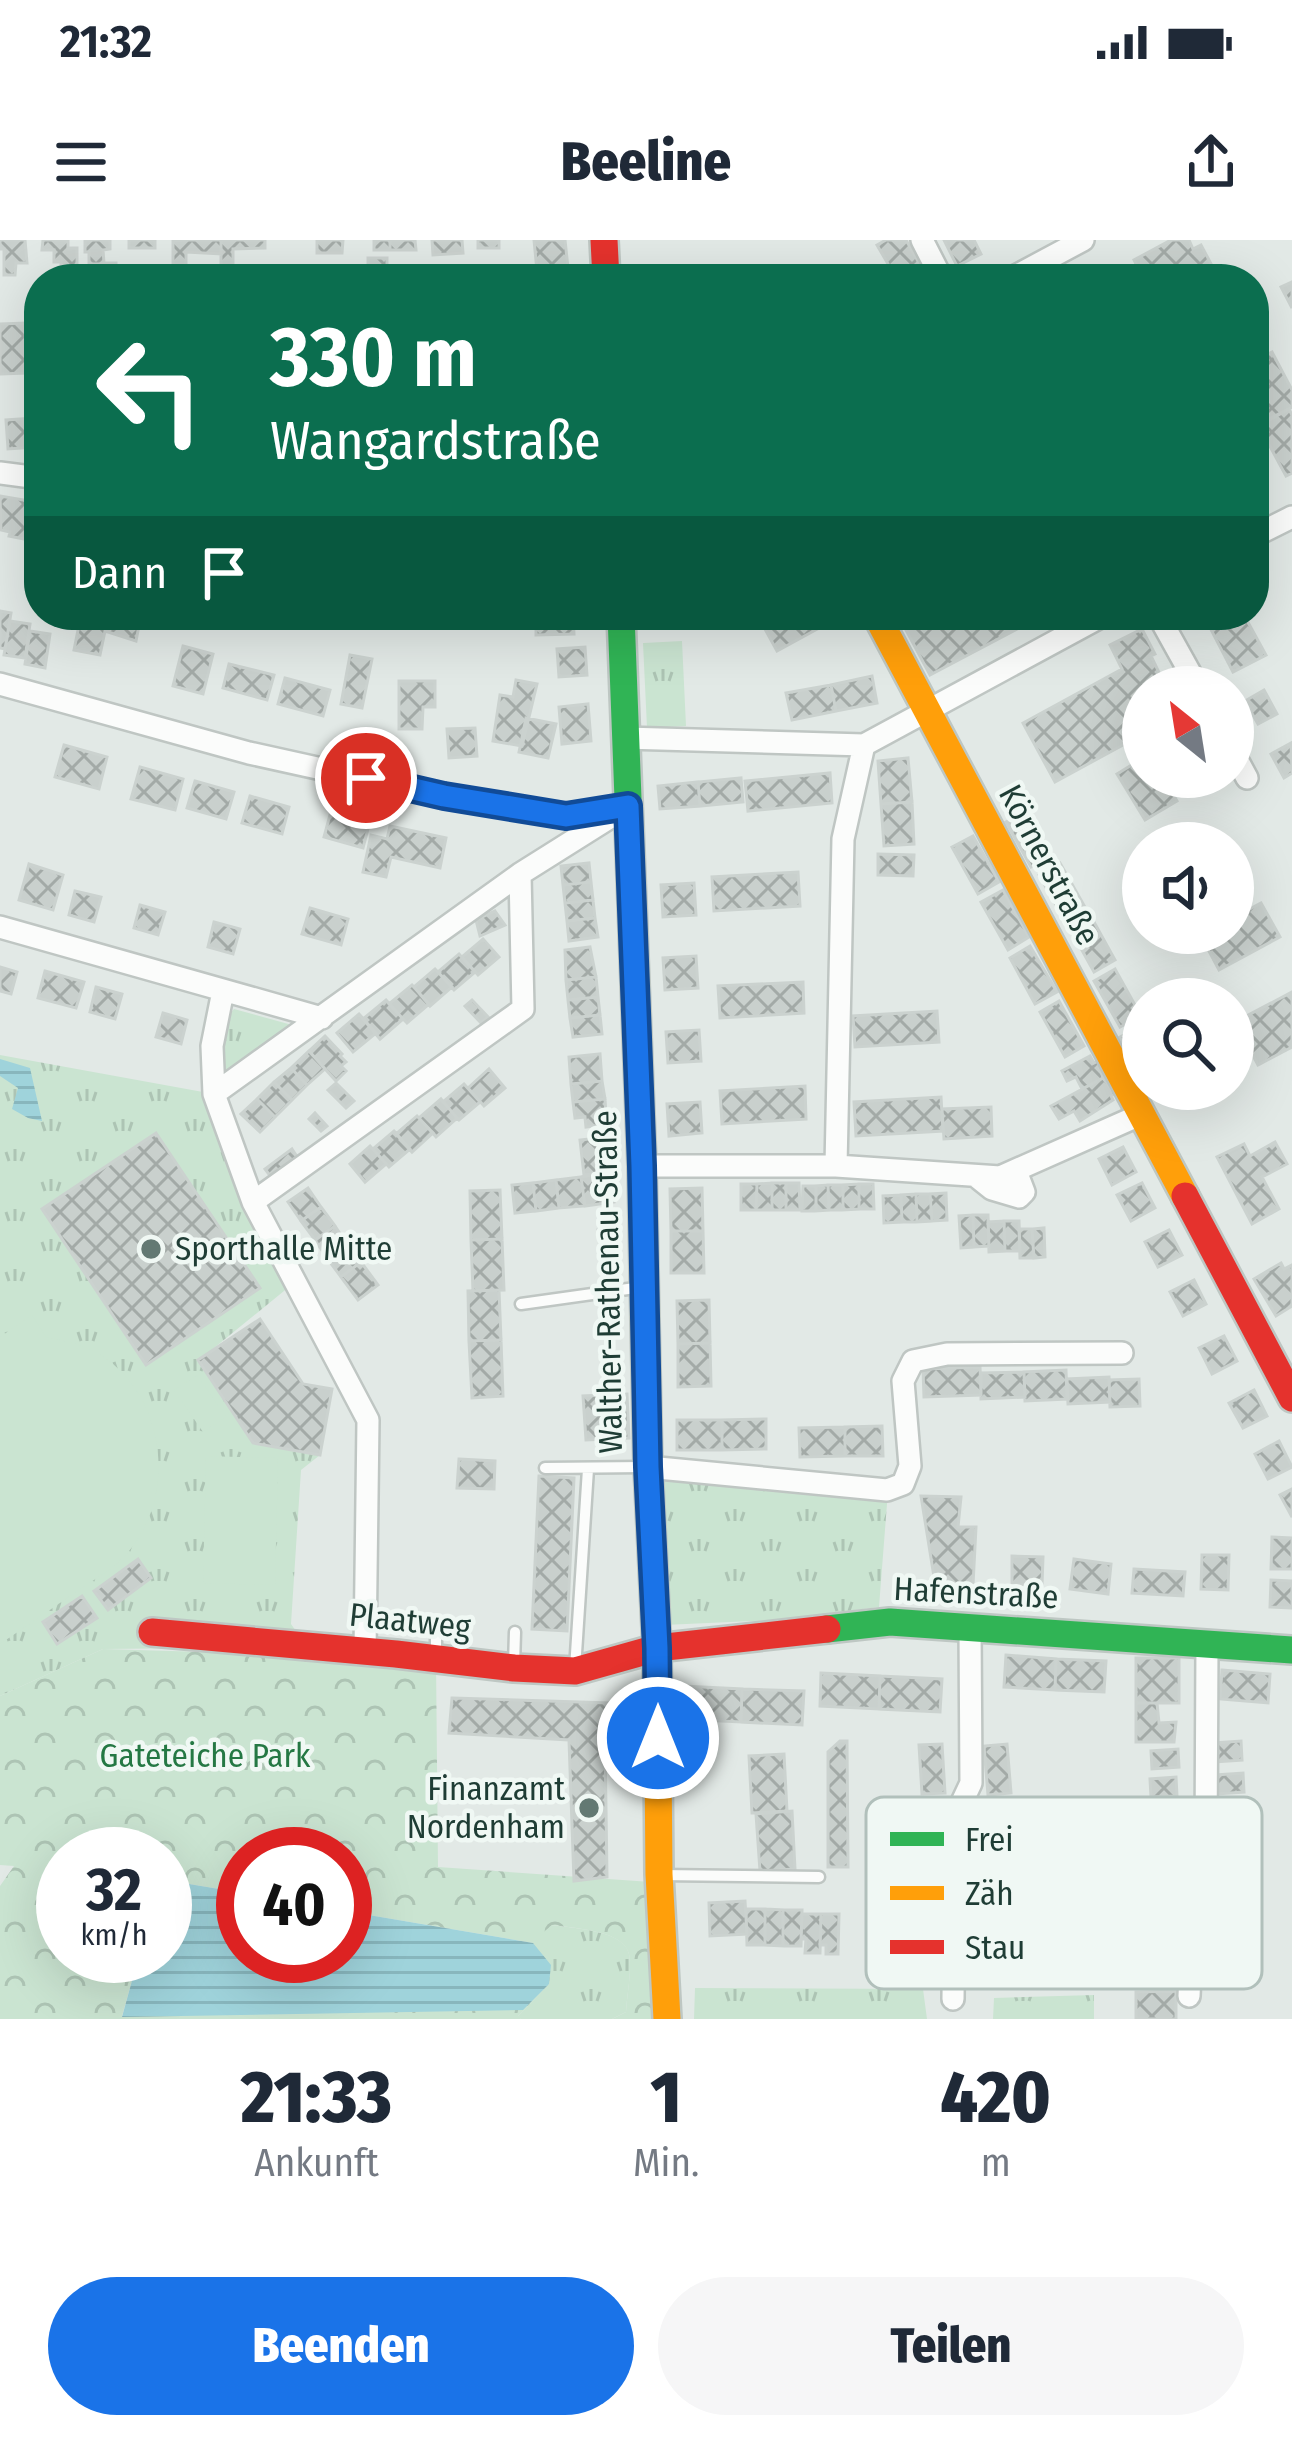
<!DOCTYPE html>
<html lang="de">
<meta charset="utf-8">
<style>
:root{--surface:#fff;--page:#f6f6f7;--text:#1f2937;--muted:#747a83;--accent:#1a73e8}
body{margin:0;font-family:"Fira Sans Condensed",sans-serif;background:var(--page);color:var(--text);height:100vh;display:flex;flex-direction:column;font-size:45px;white-space:nowrap}
*{box-sizing:border-box;margin:0}
p{font-size:39px;color:var(--muted)}
.icon{flex:none;width:66px;height:66px;fill:none;stroke:currentColor;stroke-width:2;stroke-linecap:round;stroke-linejoin:round}
.map{position:relative;height:1779px;overflow:hidden}
.drawer{display:flex;flex-direction:column;background:var(--surface);flex:1}
.drawer>*{flex:none}
.hud{position:absolute;left:24px;top:24px;width:1245px;height:366px;border-radius:48px;box-shadow:0 12px 48px #0002;background:#0b6e4f;color:#fff;overflow:hidden}
.needle{width:78px;rotate:330deg}
.fabs{position:absolute;left:1122px;top:426px;display:grid;gap:24px}
.fabs a{display:grid;place-items:center;width:132px;height:132px;border-radius:50%;background:var(--surface);box-shadow:0 12px 48px #0002;font-size:60px}
.speed{position:absolute;left:36px;top:1587px;display:flex;gap:24px;font-size:60px;font-weight:700;text-align:center}
.speed>*{display:grid;place-content:center;width:156px;height:156px;border-radius:50%;background:var(--surface);box-shadow:0 12px 48px #0002;line-height:1}
.speed small{font-size:30px;font-weight:400}
.speed .limit{border:18px solid #d22;background:#fff;color:#111}
.pin{position:absolute;display:grid;place-items:center;width:102px;height:102px;color:#fff;margin:-51px;border:6px solid #fff;border-radius:50%;box-shadow:0 3px 12px #0007}
.me{position:absolute;width:132px;margin:-66px;rotate:0deg;stroke-linejoin:round;filter:drop-shadow(0 0 9px #0008)}
.turn{display:flex;align-items:center;gap:42px;height:252px;padding:0 48px;font-size:54px}
.turn .icon{width:156px;height:156px;stroke-width:2.5}
.turn b{display:block;font-size:84px;line-height:102px}
.then{display:flex;align-items:center;height:114px;padding:0 48px;background:#0003;gap:24px;font-size:45px}
.eta{display:flex;justify-content:space-evenly;align-items:center;height:204px;text-align:center}
.eta b{font-size:72px;font-weight:800;line-height:84px}
.action{display:flex;gap:24px;margin-top:auto;padding:24px 48px}
.action a{flex:1;height:138px;border-radius:72px;background:var(--accent);color:#fff;font-size:48px;font-weight:800;line-height:138px;text-align:center}
.action a+a{background:var(--page);color:var(--text)}
.status{display:flex;justify-content:space-between;align-items:center;height:84px;padding:0 60px;background:var(--surface);direction:ltr}
.status svg{height:33px;fill:currentColor}
header{display:flex;justify-content:space-between;align-items:center;height:156px;padding:0 48px;background:var(--surface);font-size:54px;font-weight:800}
.map>svg:first-child{display:block}
</style>
<div class="status"><b>21:32</b><svg viewBox="0 0 49 12"><path d="M0 12V9h3v3zM5 12V6h3v6zM10 12V3h3v9zM15 12V0h3v12zM26 1h20v11H26zM47 4h2v5h-2z"/></svg></div>
<header><svg class="icon" aria-label="menu" viewBox="0 0 24 24"><path d="M4 6h16M4 12h16M4 18h16"/></svg>Beeline<svg class="icon" aria-label="share" viewBox="0 0 24 24"><path d="M12 15V3M7 8l5-5 5 5M5 13v7h14v-7"/></svg></header>
<div class="map">
<svg width="1292" height="1779" viewBox="0 0 1292 1779">
<defs>
<pattern id="grass-tufts" width="24" height="20" patternUnits="userSpaceOnUse" patternTransform="scale(3)"><rect width="24" height="20" fill="#cae4d1"/><path d="M3 7l-1-3M5 7V3M7 7l1-3M15 17l-1-3M17 17v-4M19 17l1-3" fill="none" stroke="#adc4b4"/></pattern>
<pattern id="park-crowns" width="20" height="18" patternUnits="userSpaceOnUse" patternTransform="scale(3)"><rect width="20" height="18" fill="#cae4d1"/><path d="M2 6a3 3 0 1 1 6 0M12 15a3 3 0 1 1 6 0" fill="none" stroke="#adc4b4"/></pattern>
<pattern id="water-rules" width="6" height="5" patternUnits="userSpaceOnUse" patternTransform="scale(3)"><rect width="6" height="5" fill="#9fd3db"/><path d="M0 2.5h6" fill="none" stroke="#88b6bd"/></pattern>
<pattern id="building-cross-hatch" width="8" height="8" patternUnits="userSpaceOnUse" patternTransform="scale(3)"><rect width="8" height="8" fill="#c9d0cd"/><path d="M0 0l8 8M0 8l8-8" fill="none" stroke="#a3aaa7"/></pattern>
</defs>
<rect width="100%" height="100%" fill="#e2e9e6"/>
<path fill="url(#grass-tufts)" d="M682,401L686,486L647,488L643,403Z
M234,769L292,785L224,838L225,780Z
M0,815L214,854L295,1042L198,1121L253,1202L320,1215L301,1230L291,1384L307,1407L103,1409L0,1456Z
M655,1230L888,1251L879,1367L774,1380L664,1385Z
M551,1685C571,1688 625,1690 629,1714C632,1732 627,1754 626,1772L612,1779H521L517,1777L549,1744L532,1701Z
M695,1748L923,1749L927,1779H694Z
M1094,1755V1779H993L994,1758Z"/>
<path fill="url(#park-crowns)" fill-rule="evenodd" d="M103,1409L436,1419L438,1627L651,1642V1779H612L626,1772C627,1754 632,1731 629,1714C624,1690 572,1688 552,1685L533,1701L551,1725L549,1744L518,1776L521,1779H0V1646L14,1626L0,1625V1456ZM63,1614H165V1640L243,1653V1614H345V1671L533,1703L122,1776L133,1737L135,1716H63Z"/>
<path fill="#cae4d1" d="M32,1075L46,1097C64,1101 83,1104 99,1114C165,1154 178,1253 129,1311C116,1328 95,1339 77,1351C52,1369 26,1386 0,1404V1097Z
M197,1135L226,1177L203,1192L174,1150Z
M206,1216L278,1218L275,1345L203,1343Z"/>
<path fill="url(#water-rules)" d="M0,819L30,828L42,881L28,878L12,869L18,848L0,836Z
M165,1640L243,1653V1716H345V1671L533,1703L551,1725L549,1744L523,1770L122,1777L133,1737L135,1716H165Z"/>
<path fill="url(#building-cross-hatch)" stroke="#cbd2cf" stroke-width="3" d="M0,0H25L27,23H16L15,35H4V9H0Z
M43,0H68V8H77V28H61V22H54V10H42Z
M85,0H110V9L103,10L104,23H116V39H101V24H89V12H85Z
M129,0H155V8H129Z
M185,0H221V14L186,12V25H173V1Z
M221,0H265V8L233,9V33H221Z
M317,0H343L342,13H317Z
M374,0H390V10H374Z
M390,0H415L416,10H390Z
M432,0H462L463,13L433,15Z
M478,0H499V8H478Z
M534,0H565L568,28L537,31Z
M886,0H906L919,23L895,36L877,5Z
M944,0H974L981,14L957,26Z
M1171,0H1189L1193,9L1201,5L1218,37L1117,39L1138,28L1134,20Z
M368,18H387V39H368Z
M1292,42V68L1281,47Z
M25,83L26,133L0,134V84Z
M1272,112L1292,150V167L1269,179L1254,152V122Z
M1289,169L1292,175V233L1286,236L1259,186Z
M34,178L36,207L8,209L6,180Z
M0,256L35,262L29,300L9,296L10,292L1,290Z
M0,371L11,373L5,409L0,408Z
M81,375H106L105,381L114,383L115,375H141L136,401L105,391L100,415L74,410Z
M417,375H446L447,382L418,384Z
M536,375H573L574,394L536,395Z
M770,375H843L777,411L760,380Z
M898,375H1034L1036,379L930,435Z
M1216,375H1244L1266,415L1233,432L1206,380Z
M10,381L30,384L25,418L4,415Z
M1142,389L1155,414L1151,416L1166,447H1143V494L1055,542L1023,483L1122,429L1110,405Z
M30,391L50,394L45,428L25,424Z
M183,406L213,414L203,454L173,446Z
M585,407L587,435L559,437L557,409Z
M350,415L372,419L362,468L341,464Z
M229,424L274,435L267,460L223,448Z
M872,436L877,463L836,471L831,445Z
M285,438L330,450L323,476L278,464Z
M516,440L537,444L522,506L493,501L500,455L513,457Z
M399,441H435V467H423L422,489H399Z
M831,445L836,471L792,480L786,453Z
M1264,450L1277,474L1258,484L1245,461Z
M588,464L591,501L562,504L559,467Z
M526,478L556,484L548,518L519,512Z
M475,488L477,516L449,518L447,489Z
M1291,503L1292,533L1284,538L1271,514Z
M64,505L107,517L99,549L55,537Z
M908,518L912,562L881,564L878,521Z
M1143,518V537H1163L1177,561L1145,580L1117,534Z
M140,527L183,539L175,570L131,559Z
M830,533L832,563L748,571L745,541Z
M741,538L743,562L700,566L698,542Z
M195,541L234,552L226,579L187,568Z
M698,542L700,566L660,569L658,546Z
M250,556L289,567L282,594L242,583Z
M912,562L914,604L884,606L881,564Z
M1026,570L1052,616L1031,627L1006,582Z
M331,571L370,581L363,608L324,597Z
M390,586L446,598L440,628L391,617L386,637L363,632L371,595L387,599Z
M973,596L999,642L978,654L952,607Z
M878,614L914,615L913,636L878,635Z
M589,623L591,642L563,645L561,626Z
M1060,623L1086,669L1065,681L1039,635Z
M29,624L63,635L53,670L19,660Z
M798,632L800,666L714,671L712,637Z
M591,642L593,660L565,663L563,645Z
M694,643L696,675L663,677L661,645Z
M1003,650L1029,697L1008,710L981,662Z
M75,651L101,657L94,682L69,675Z
M593,660L595,678L567,681L565,663Z
M1261,663L1280,697L1219,730L1201,696L1206,693H1233V678Z
M140,665L165,672L158,695L134,688Z
M310,668L348,679L341,705L302,694Z
M495,671L505,685L480,696L476,680Z
M1089,673L1115,720L1094,732L1068,685Z
M595,678L598,697L569,701L567,681Z
M214,682L240,689L233,714L208,707Z
M483,699L499,717L478,735L462,717Z
M1030,706L1057,752L1035,764L1010,718Z
M590,707L596,737L566,740L565,710Z
M459,714L475,732L454,750L438,732Z
M696,716L698,748L665,750L663,718Z
M0,727L17,732L11,754L0,751Z
M435,729L452,747L430,766L414,747Z
M1115,729L1141,776L1120,787L1094,741Z
M45,731L84,742L76,768L38,758Z
M596,737L598,757L568,760L566,740Z
M803,742L804,773L720,778L718,746Z
M412,745L429,764L407,783L389,764Z
M96,747L122,754L115,779L90,772Z
M1292,752V807L1258,825L1235,782Z
M598,757L600,775L570,778L568,760Z
M386,760L403,779L380,799L363,779Z
M472,760L488,777L481,783L465,766Z
M1059,761L1084,806L1065,817L1040,772Z
M937,771L939,802L855,807L853,776Z
M163,773L187,780L181,804L156,797Z
M359,774L376,793L353,812L337,793Z
M600,775L602,794L573,797L570,778Z
M1142,785L1143,786V838L1120,797Z
M699,790L701,821L668,823L666,792Z
M325,796L342,814L340,816L346,822L341,826L346,831L336,841L309,811Z
M309,811L325,829L307,845L291,828Z
M600,814L602,841L571,844L569,817Z
M1090,816L1094,823L1098,821L1103,838L1082,849L1076,837L1067,841L1062,831Z
M291,828L307,845L292,860L274,842Z
M489,829L505,848L484,866L468,848Z
M1103,838L1115,854L1111,856L1113,860L1080,881L1074,871L1059,879L1051,866Z
M602,841L605,859L573,862L571,844Z
M274,842L292,860L275,877L257,859Z
M336,843L354,861L346,868L328,850Z
M464,844L480,862L459,880L443,862Z
M805,846L806,879L722,884L720,851Z
M1182,849H1228L1192,867Z
M941,857L943,891L856,896L854,862Z
M257,859L275,877L260,892L241,874Z
M441,859L457,878L436,897L419,878Z
M605,859L606,875L602,876L603,885L586,887L585,877L575,878L573,862Z
M700,862L702,893L669,896L667,864Z
M991,867L992,896L944,899L942,869Z
M315,873L327,886L321,891L309,879Z
M417,876L433,893L412,912L396,894Z
M394,891L410,909L389,927L373,909Z
M156,893L260,1048L146,1125L42,969Z
M607,897L611,932L584,935L580,900Z
M1275,902L1287,924L1262,937L1279,969L1252,984L1217,917L1244,904L1250,916Z
M370,906L386,924L365,942L350,924Z
M1123,907L1136,932L1112,945L1099,919Z
M292,909L298,918L271,937L265,929Z
M611,932L614,962L585,966L581,937Z
M581,937L585,966L559,968L556,940Z
M556,940L559,968L536,971L533,943Z
M533,943L536,971L515,973L512,945Z
M772,943V970H756L757,944Z
M772,943H786V970H772Z
M786,943H799L800,970H786Z
M1142,943L1155,968L1131,981L1117,955Z
M741,944H757L756,970H741Z
M859,944V969L843,970V945Z
M859,944H873L874,969H859Z
M828,945L829,970L816,971V946Z
M828,945H843V970H829Z
M803,946H816V971H802Z
M308,948L321,967L301,981L288,962Z
M702,948L703,991H671L670,949Z
M500,950L502,999L471,1000L470,951Z
M946,953L947,980L932,981L930,954Z
M916,954L917,982H902L901,955Z
M916,954H930L932,981L917,982Z
M901,955L902,982L884,983L883,956Z
M321,967L335,986L315,1000L301,981Z
M973,975H988L989,1006L974,1007Z
M973,975L974,1007L961,1008L959,976Z
M1004,981L1005,1011L989,1012L988,982Z
M1004,981H1019L1020,1011H1005Z
M335,986L347,1004L327,1018L315,1000Z
M1044,988L1045,1017L1034,1018L1032,989Z
M614,989L615,1008L600,1009L598,990Z
M1019,989H1032L1034,1018H1020Z
M1169,990L1182,1015L1158,1027L1145,1002Z
M671,991H703L704,1033H671Z
M502,999L504,1050L473,1051L471,1000Z
M347,1004L361,1022L341,1037L327,1018Z
M361,1022L378,1045L358,1060L341,1037Z
M1281,1023L1284,1029L1292,1025V1066L1276,1076L1254,1039Z
M1194,1040L1206,1064L1183,1076L1170,1052Z
M499,1050L501,1100L469,1101L468,1051Z
M709,1060L710,1103L678,1104L677,1061Z
M260,1079L303,1144L332,1149L320,1215L253,1203L198,1120Z
M1224,1096L1237,1121L1212,1134L1199,1108Z
M501,1100L503,1156L472,1158L469,1101Z
M710,1103L711,1146L678,1147V1104Z
M980,1127L981,1155L924,1157L923,1129Z
M1066,1130L1067,1159L1025,1161L1024,1132Z
M1024,1132L1025,1157L981,1159V1133Z
M1109,1137L1110,1162L1068,1164L1067,1139Z
M1139,1139L1140,1166L1110,1167L1109,1140Z
M1254,1150L1267,1176L1243,1188L1229,1163Z
M627,1154L629,1198L586,1200L583,1156Z
M766,1179V1209L722,1210V1180Z
M677,1180H722V1210H677Z
M882,1186L883,1216H845V1187Z
M845,1187V1216L800,1217L799,1188Z
M1279,1201L1292,1227L1268,1239L1255,1214Z
M459,1219L495,1221L494,1249L457,1248Z
M539,1236L574,1238L567,1391L532,1389Z
M1292,1249V1277L1280,1255Z
M921,1256L961,1257L958,1287H976L973,1345L935,1343Z
M1272,1297L1292,1298V1329H1271Z
M1202,1315H1229L1228,1350L1201,1349Z
M1012,1316L1043,1317L1042,1345L1012,1344Z
M138,1319L151,1338L108,1370L94,1351Z
M1074,1319L1111,1324L1108,1354L1070,1349Z
M1134,1329L1185,1332L1183,1356L1132,1353Z
M1271,1340L1292,1341V1368L1270,1367Z
M82,1356L97,1378L57,1404L43,1382Z
M1006,1415L1056,1419L1055,1450L1004,1447Z
M1136,1418H1179V1463H1136Z
M1056,1419L1106,1421L1104,1452L1055,1450Z
M1222,1430L1270,1434L1268,1463L1220,1459Z
M821,1433L880,1436L879,1469L820,1466Z
M880,1436L942,1439L940,1472L879,1469Z
M682,1446L742,1449L741,1482L681,1479Z
M742,1449L804,1451L802,1485L741,1482Z
M452,1458L610,1463V1499L605,1500L607,1637L574,1641L569,1500L449,1493Z
M1136,1463H1157L1159,1483L1176,1482L1174,1502H1136Z
M840,1501H847L848,1627H828V1512Z
M1241,1501L1242,1520L1215,1522L1214,1503Z
M942,1504L945,1553L922,1554L919,1505Z
M1007,1504L1011,1553L988,1555L984,1506Z
M1178,1509L1179,1527L1152,1529L1151,1511Z
M784,1514L787,1571L752,1573L749,1516Z
M1243,1533L1244,1552L1217,1554L1216,1535Z
M1176,1537L1177,1556L1151,1557L1150,1539Z
M792,1571L795,1629L760,1631L756,1574Z
M745,1661L747,1694L710,1696L709,1663Z
M746,1669H765V1705H747Z
M765,1669L783,1670V1706L765,1705Z
M783,1670H802L801,1706H783Z
M802,1674H821L820,1713H805L806,1699H801Z
M821,1674H839L838,1714H826V1705H820Z
M1176,1751V1779H1136V1752Z"/>
<g fill="none" stroke-linecap="round" stroke-linejoin="round">
<defs>
<path id="lane" d="M521,1064L642,1047
M545,1228L644,1227
M436,1389V1415
M514,1425L515,1392
M575,1429L588,1229
M660,1635L819,1637"/>
<path id="street" d="M922,0L942,39
M1010,39L1083,0
M0,233L39,238
M1254,296L1292,277
M1158,375L1198,447
M0,444L249,513L444,556L567,576L628,566
M625,498L864,505L1104,375
M1233,512L1247,538
M0,687L322,778
M223,751L212,806L214,854L253,962L368,1180L365,1412
M214,854L520,634L617,573
M642,926H836L1000,937L1140,875
M836,926L843,599L864,505
M977,937L992,949L1019,957L1024,952L1016,931
M253,962L523,769L520,634
M648,1227L887,1250L903,1244L910,1226L903,1141L913,1121L947,1114L1122,1113
M1189,1756L1195,1632L1206,1607L1207,1404
M953,1759L955,1577L971,1543L970,1387"/>
<path id="fast" d="M621,375L642,926L645,1082
M827,1389L890,1382L1292,1410"/>
<path id="slow" d="M879,380L1185,956
M645,1082L648,1227L657,1408L659,1634L667,1779"/>
<path id="jam" d="M604,0L606,39
M1185,956L1292,1158
M152,1392L396,1414L514,1428L575,1431L657,1408L827,1389"/>
</defs>
<use href="#lane" stroke="#bfc6c3" stroke-width="15"/>
<use href="#street" stroke="#bfc6c3" stroke-width="26"/>
<use href="#fast" stroke="#bec7c3" stroke-width="32"/>
<use href="#slow" stroke="#bec7c3" stroke-width="32"/>
<use href="#jam" stroke="#bec7c3" stroke-width="32"/>
<use href="#lane" stroke="#fbfcfb" stroke-width="10"/>
<use href="#street" stroke="#fbfcfb" stroke-width="21"/>
<use href="#fast" stroke="#30b455" stroke-width="27"/>
<use href="#slow" stroke="#ff9f0a" stroke-width="27"/>
<use href="#jam" stroke="#e5322d" stroke-width="27"/>
</g>
<g fill="none" stroke-linecap="round" stroke-linejoin="round">
<defs>
<path id="route" d="M366,538L444,556L566,576L628,566L642,926L648,1227L657,1408L658,1498"/>
</defs>
<use href="#route" stroke="#114b97" stroke-width="30"/>
<use href="#route" stroke="#1a73e8" stroke-width="21"/>
</g>
<g fill="#637973" stroke="#f0f8f4" stroke-width="4.5">
<circle cx="151" cy="1009" r="12"/>
<circle cx="589" cy="1568" r="12"/>
</g>
<g text-anchor="middle" dominant-baseline="central" stroke-width="9" stroke-linejoin="round" paint-order="stroke">
<g font-size="33" fill="#1f3d35" stroke="#f0f8f4">
<text transform="translate(1049 625) rotate(62)">Körnerstraße</text>
<text transform="translate(608 1042) rotate(-91)">Walther-Rathenau-Straße</text>
<text transform="translate(976 1353) rotate(3)">Hafenstraße</text>
<text transform="translate(410 1381) rotate(6)">Plaatweg</text>
</g>
<g font-size="33" fill="#1f3d35" stroke="#f0f8f4" text-anchor="start">
<text x="175" y="1009">Sporthalle Mitte</text>
<text x="565" y="1549" text-anchor="end">Finanzamt<tspan x="565" dy="38">Nordenham</tspan></text>
</g>
<g font-size="33" fill="#257844" stroke="#f0f8f4">
<text x="205" y="1516">Gateteiche Park</text>
</g>
</g>
<rect x="866" y="1557" width="396" height="192" rx="18" fill="#f0f8f4" stroke="#b1c0bb" stroke-width="3"/>
<rect x="890" y="1592" width="54" height="14" fill="#30b455"/>
<rect x="890" y="1646" width="54" height="14" fill="#ff9f0a"/>
<rect x="890" y="1700" width="54" height="14" fill="#e5322d"/>
<g font-size="33" fill="#1f3d35">
<text x="965" y="1611">Frei</text>
<text x="965" y="1665">Zäh</text>
<text x="965" y="1719">Stau</text>
</g>
</svg>
<div class="fabs">
<a><svg class="needle" viewBox="-14 -14 28 28"><path d="M0-13l5 13h-10z" fill="#e53935"/><path d="M0 13l5-13h-10z" fill="#747a83"/></svg></a>
<a><svg class="icon" aria-label="sound" viewBox="0 0 24 24"><path d="M4 9h4l5-4v14l-5-4H4zM17 9q2 3 0 6"/></svg></a>
<a><svg class="icon" aria-label="search" viewBox="0 0 24 24"><circle cx="10" cy="10" r="6"/><path d="M15 15l6 6"/></svg></a>
</div>
<div class="speed"><div>32<small>km/h</small></div><div class="limit">40</div></div>
<div class="pin" style="left:366px;top:538px;background:#d93025"><svg class="icon" aria-label="arrive" viewBox="0 0 24 24"><path d="M6 21V4h12l-3 4 3 4H6"/></svg></div>
<svg class="me" style="left:658px;top:1498px" viewBox="-20 -20 40 40"><circle r="17" fill="#1a73e8" stroke="#fff" stroke-width="3"/><path d="M0-11L8 9 0 5-8 9z" fill="#fff"/></svg>
<div class="hud">
<div class="turn"><svg class="icon" aria-label="left" viewBox="0 0 24 24"><path d="M17 20v-9H6M10 6l-5 5 5 5"/></svg><div><b>330 m</b>Wangardstraße</div></div>
<div class="then">Dann<svg class="icon" aria-label="arrive" viewBox="0 0 24 24"><path d="M6 21V4h12l-3 4 3 4H6"/></svg></div>
</div>
</div>
<section class="drawer">
<div class="eta">
<div><b>21:33</b><p>Ankunft</p></div>
<div><b>1</b><p>Min.</p></div>
<div><b>420</b><p>m</p></div>
</div>
<div class="action"><a>Beenden</a><a>Teilen</a></div>
</section>
